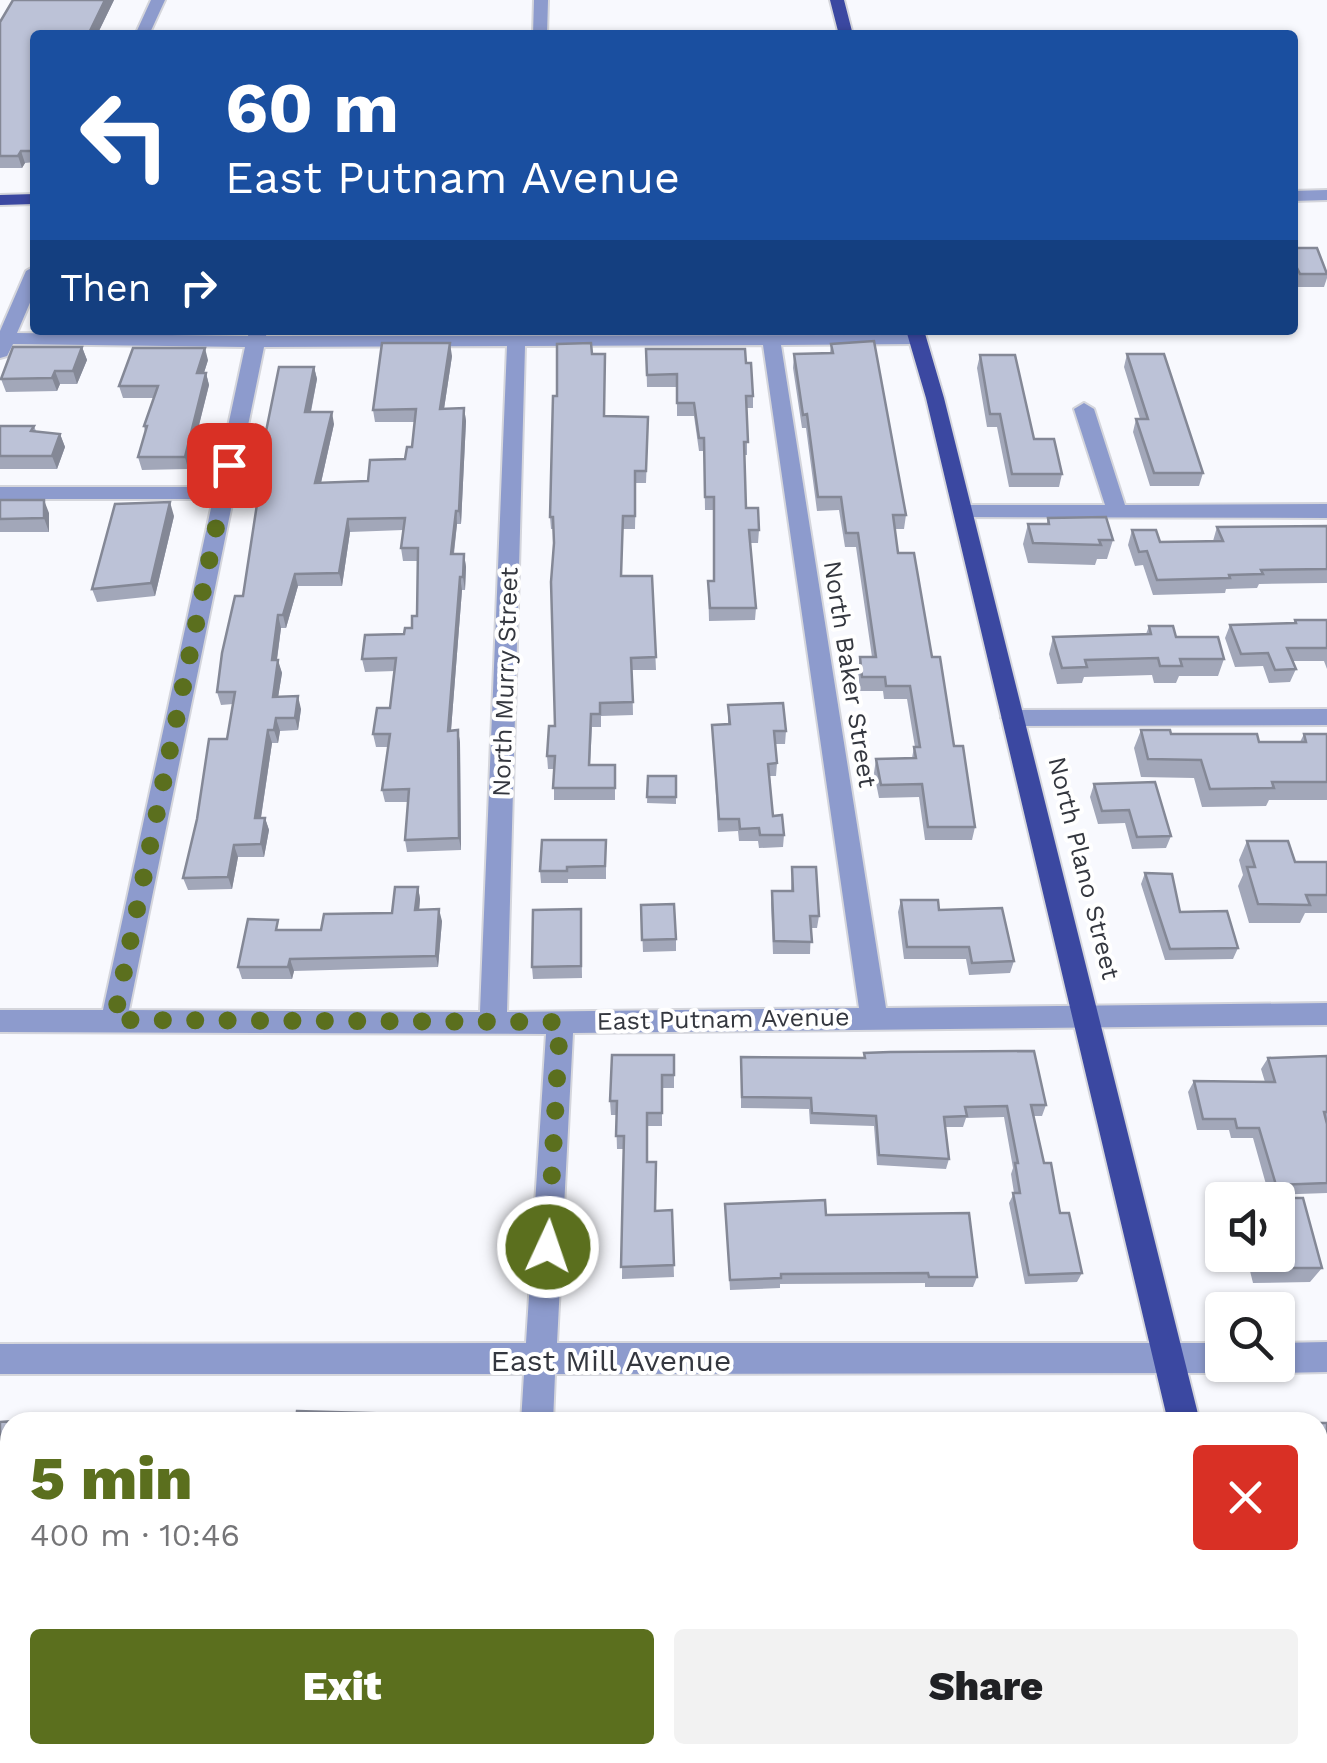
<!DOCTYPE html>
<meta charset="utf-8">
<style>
:root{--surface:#fff;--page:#f2f2f2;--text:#202124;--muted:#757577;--accent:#5b6f1e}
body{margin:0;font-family:"Work Sans",sans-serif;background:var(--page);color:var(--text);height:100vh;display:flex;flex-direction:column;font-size:38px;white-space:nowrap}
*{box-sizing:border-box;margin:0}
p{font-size:32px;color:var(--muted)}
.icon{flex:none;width:55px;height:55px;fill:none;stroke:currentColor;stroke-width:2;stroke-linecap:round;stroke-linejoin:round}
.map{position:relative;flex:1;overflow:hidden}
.side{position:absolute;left:0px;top:1412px;width:1328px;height:352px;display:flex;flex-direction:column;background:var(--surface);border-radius:30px 30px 0 0;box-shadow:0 2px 8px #0004}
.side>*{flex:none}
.top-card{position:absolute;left:30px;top:30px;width:1268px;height:305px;border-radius:10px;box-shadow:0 2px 8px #0004;background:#1a4fa0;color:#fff;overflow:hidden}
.controls{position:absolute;left:1205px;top:1182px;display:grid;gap:20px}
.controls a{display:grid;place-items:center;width:90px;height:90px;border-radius:10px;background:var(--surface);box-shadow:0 2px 8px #0004;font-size:50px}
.pin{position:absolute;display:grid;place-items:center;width:85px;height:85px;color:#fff;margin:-42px;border-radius:20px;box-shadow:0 5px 15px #0006}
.me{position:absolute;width:110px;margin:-55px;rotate:3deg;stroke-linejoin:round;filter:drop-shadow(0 0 8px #0008)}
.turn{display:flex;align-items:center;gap:35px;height:210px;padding:0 30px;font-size:45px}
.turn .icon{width:130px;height:130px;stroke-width:2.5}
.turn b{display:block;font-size:70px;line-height:85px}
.then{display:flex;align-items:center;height:95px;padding:0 30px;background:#0003;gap:20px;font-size:38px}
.round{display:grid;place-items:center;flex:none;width:105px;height:105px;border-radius:10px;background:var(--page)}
.head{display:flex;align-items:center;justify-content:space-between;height:170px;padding:0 30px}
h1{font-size:60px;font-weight:800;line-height:75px;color:var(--accent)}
.button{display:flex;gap:20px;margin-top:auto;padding:20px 30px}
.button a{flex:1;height:115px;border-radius:10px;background:var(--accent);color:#fff;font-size:40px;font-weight:800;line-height:115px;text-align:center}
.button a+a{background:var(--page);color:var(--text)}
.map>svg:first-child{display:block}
</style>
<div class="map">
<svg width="1327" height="1763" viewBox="0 0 1327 1763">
<rect width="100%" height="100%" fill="#f8f9fe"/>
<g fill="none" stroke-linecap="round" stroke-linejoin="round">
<defs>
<path id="minor" d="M151,0H165L149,35H135Z
M534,0H548L547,35H533Z
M1327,190V200L1292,201V191Z
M35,266V291L17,333L248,336L249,330H267L266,336L924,335V343L918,344L781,345L886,1008L1327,1003V1025L573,1033L557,1343H1222V1365H1234L1233,1369L1222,1373L555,1374L553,1422H521L524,1374H0V1344L526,1343L546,1034L0,1032V1010H103L213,499H0V487H215L245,347L13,344L7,356L0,358V331L26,271ZM763,345L859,1008L507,1012L525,346ZM507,346L480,1012L129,1010L264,347Z
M1084,403L1094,409L1125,505L1327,504V518L956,517V507L963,505H1105L1074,409Z
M1327,709V725L1012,726L1001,718L1012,710Z
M1327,1342V1372L1278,1373L1266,1365H1278V1343Z
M492,1755H528V1763H492Z"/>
<path id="major" d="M830,0H844L853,35H839Z
M35,194V204L0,205V195Z
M906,330H924L944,398L1200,1422H1168L926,398Z
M1248,1755H1284L1286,1763H1250Z"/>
</defs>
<use href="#minor" stroke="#d5d6dc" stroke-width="4"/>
<use href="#major" stroke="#d5d6dc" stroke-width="4"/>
<use href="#minor" fill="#8d9bcd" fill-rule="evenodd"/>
<use href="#major" fill="#3b48a1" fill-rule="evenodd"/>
</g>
<path fill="#a2a7b9" d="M13,0H114L97,35H35V162L25,163L22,168H0V22Z
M1292,248L1327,271V278L1324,287H1295L1292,281Z
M831,344L906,515L904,529H894L898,553L932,657L975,827L972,840H925L919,797L879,798L874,773L876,759L912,758L914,747H915L907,699H884L883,691H860L858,670L860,657H872L856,547H845L839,510L817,511L806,428H802L793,368L794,354L830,353Z
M82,347L87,360L77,384H60L57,391L6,392L1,379Z
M646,349L746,363L753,396V408H747V455H744L746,508L759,530L758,543H750L756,608L755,620L709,621L708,581H714L713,510H705L704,451H699L694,416H677V387H647Z
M592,354L605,416L648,429L646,483H636L635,529H623L621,576H652L656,670H632L633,715L601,716V727H592L590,765H615V800H554V769H548L547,756L555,726L554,543V529H551L550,517L557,396Z
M1127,354L1203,473L1199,486H1150L1133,432L1136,419H1140L1124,367Z
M980,355L1034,439L1062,474L1059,487H1009L997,427H987L977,368Z
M452,356L444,409L464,408L466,421L461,524H457L454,554H464L466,567L465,590H462L451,730H458L460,743L461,850L407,852L405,840L408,802H385L382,790L388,747H376L373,734L390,708L395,671L365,672L362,659L412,628L417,616L418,561H403L401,548L403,530L350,532L342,586H298L286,628H281L277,660L282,673L278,697L301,709L298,730L280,731L278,743H272L261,818H265L269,830L264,857H238L232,889L188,890L183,878L227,739L233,704L221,705L217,692L243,596L257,504L254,491L314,367L317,379L311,412L334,424L321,483L368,481L405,459L412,447L415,422H375L373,410Z
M208,360L204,373H206L209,385L188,469L142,470L138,457L145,432L144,426L154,398H123L119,386Z
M0,426H34L36,431L60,434L65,447L57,469H0Z
M0,500L49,513V532H0Z
M174,516L155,596L97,602L92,589Z
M1048,518L1113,540L1107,559H1097L1095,565L1028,563L1023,544L1028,524H1047Z
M1327,526V583L1259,584L1257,588L1226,589L1225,593L1153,595L1143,565L1135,566L1128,545L1132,530L1160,542L1213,541L1217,527Z
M1295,620H1327V669L1324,661H1293L1296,669L1290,682L1269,683L1263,666L1235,667L1225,638L1230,625L1294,623Z
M1149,626L1224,659L1218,676H1179L1176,683H1154L1152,675L1084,677L1082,683L1057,684L1049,654L1053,637L1146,634Z
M728,705L786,731L785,744H776L777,763L776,776H770L773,816L784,835L783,847L759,848L758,841H739L738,831L718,832L712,725L728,724Z
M1141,730L1259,742H1300L1304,734H1327V800H1269L1266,806L1202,807L1194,778L1141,777L1134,748Z
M648,776H676V804L647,803Z
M1094,784L1171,836L1166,848L1132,849L1125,823L1098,824L1090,797Z
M606,840V879H568V883H541L540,871Z
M1247,841L1295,862H1327V913H1305L1300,923H1249L1238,886L1243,875L1239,860Z
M792,867L819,916L817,928H811L810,954H773L771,903L772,891H791Z
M1145,873L1180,912L1238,948L1233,959L1165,960L1141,884Z
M418,887L420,899L419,910L442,921L438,967L294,971L292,979H242L238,967L282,930H321L392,913Z
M901,900L1014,961L1010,973L969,975L966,959H904L898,912Z
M641,905L676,939V951L643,952Z
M581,909L582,978L533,979L532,967Z
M864,1053L1046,1105L1042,1116H1034L1044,1163L1082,1273L1077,1282L1025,1284L1009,1203L1014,1193L1011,1174L1013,1168L1004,1117L966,1118L963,1127H945L949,1159L946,1169L877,1165L874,1126L810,1124L809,1109L741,1108V1057L864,1058Z
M674,1055V1088H662V1126H647V1162L656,1211L672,1210L674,1277L622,1279L623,1149H617L616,1115H611L610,1101Z
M1327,1056V1193L1269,1195L1253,1138H1231L1229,1130H1197L1188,1092L1194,1081L1265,1082L1261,1069L1268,1058Z
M1246,1198H1303L1322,1268L1310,1282L1253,1283L1246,1255H1278V1200H1245Z
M725,1204L826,1215L977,1277L973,1287H925V1283L780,1284V1288L730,1290Z
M240,1417L243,1422H10V1495H0V1422Z
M1318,1423H1327V1521L1318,1488Z
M1318,1525L1327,1557V1565L1320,1570L1318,1571Z
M1327,1619V1639L1323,1622Z
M151,1755H410L409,1763H150Z
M959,1755H1009L1010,1763H960Z
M1046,1755H1153V1757L1145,1763H1047Z"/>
<path fill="#848896" d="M105,0H114L97,35H88Z
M35,142V163L31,151Z
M21,151L25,163L22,168L18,156Z
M450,343L452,356L442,422L440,409Z
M82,347L87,360L77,384L73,371Z
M205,348L208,360L200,385L197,373Z
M314,367L317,379L308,425L305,412Z
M55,371L60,384L57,391L52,378Z
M206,373L209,385L188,469L185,457Z
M464,408L466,421L461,524L459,511Z
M332,412L334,424L318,496L315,483Z
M60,434L65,447L57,469L52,456Z
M44,500L49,513V532L44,518Z
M170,502L174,516L155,596L151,583Z
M456,511L457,524L452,567L451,554Z
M348,519L350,532L342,586L339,573Z
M464,554L466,567L465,590L463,577Z
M295,574L298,586L286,628L283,615Z
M460,577L462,590L450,743L448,731Z
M278,615L281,628L275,673L272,660Z
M278,660L282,673L276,710L273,697Z
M298,696L301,709L298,730L295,718Z
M276,718L280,731L278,743L274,730Z
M268,730L272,743L259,830L255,818Z
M458,730L460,743L461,850L459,838Z
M265,818L269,830L264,857L261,844Z
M234,845L238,857L232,889L228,877Z
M418,887L420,899L418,922L415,910Z
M439,909L442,921L438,967L436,956Z
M290,959L294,971L292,979L288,967Z
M25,1755H39L38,1763H23Z
M404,1755H410L409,1763H403Z"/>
<path fill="#bcc2d7" stroke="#848896" stroke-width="2.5" d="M13,0H105L88,35H35V142L31,151H21L18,156H0V22Z
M1292,248H1317L1327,274H1300L1292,258Z
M874,341L906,515H893L898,553H914L932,657H940L954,746H963L975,827H928L922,784L881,785L876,759L916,758L914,747H920L910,686H886L885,677H862L860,657H876L858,533H846L841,497H818L807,414L803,415L794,354L833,353L831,344Z
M382,343H450L440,409L464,408L459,511H456L451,554H464L463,577H460L448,731L458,730L459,838L405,840L409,789L382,790L390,734H373L377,708H390L396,658L362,659L365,635L404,634L405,628H412V616H417L418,548H401L405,518L348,519L339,573L295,574L283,615H278L272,660H278L273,697L298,696L295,718H276L274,730H268L255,818H265L261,844L234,845L228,877L183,878L197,819L209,739H227L235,692H217L222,653L235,596H243L259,491H254L279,367H314L305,412H332L315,483L368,481L370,460L405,459L407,447H412L416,409L373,410Z
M591,343L592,354H605L604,416L648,417L646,471H635V516H623L621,576H652L656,657L631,658L633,702L600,703V714H591L589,765H615V788H553L555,756H547L549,726H555L551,582L554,543L553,517H550L553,396H557V344Z
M13,347H82L73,371H55L52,378L1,379Z
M133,348H205L197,373H206L185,457H138L147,426H144L158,386H119Z
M646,349H745L746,363H751L753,396H746L748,442H744L746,508H758L759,530H749L756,608H710L708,581H714V497H705L704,438H699L694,403H677V374L647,375Z
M1127,354H1164L1203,473H1154L1136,419H1148Z
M980,355H1015L1034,439H1054L1062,474H1012L1000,414H990Z
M0,426H34L31,431L60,434L52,456H0Z
M0,500H44V518L0,519Z
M170,502L151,583L92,589L115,504Z
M1106,517L1113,540H1099L1101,545L1033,543L1028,524H1049L1048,518Z
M1327,526V569L1261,570L1263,574L1229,575L1230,578L1157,580L1147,551L1139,552L1132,530H1156L1160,542L1223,541L1217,527Z
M1295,620H1327V648H1287L1296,669L1275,670L1268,653L1241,654L1230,625L1296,623Z
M1149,626H1173L1176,637H1218L1224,659H1180L1182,666H1160L1158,658L1085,660L1087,667L1062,668L1053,637L1151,634Z
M783,703L786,731H774L777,763L768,764L773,816L782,815L784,835H760L759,828L740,829L739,819H719L712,725L730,724L728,705Z
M1141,730H1170L1171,734H1257L1259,742H1306L1304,734H1327V782H1272L1274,788L1210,789L1201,760L1148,759Z
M648,776H676V797H647Z
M1155,782L1171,836L1137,837L1129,810L1102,811L1094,784Z
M542,840H606L605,866L567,867V871H540Z
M1247,841H1288L1295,862H1327V895H1306L1310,905L1258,904L1247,867H1255Z
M792,867H816L819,916H810L812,942L774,941L772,891H793Z
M1145,873L1172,874L1180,912L1227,911L1238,948L1170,949Z
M395,887H418L415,910L439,909L436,956L290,959L288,967H238L248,919L278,920L276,930H321L324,914L392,913Z
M901,900H938L939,910L1002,908L1014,961L972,963L969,947H907Z
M674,904L676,939L642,940L641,905Z
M581,909V966L532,967L533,910Z
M1034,1051L1046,1105H1031L1044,1163H1051L1060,1213H1069L1082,1273L1029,1275L1013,1193H1020L1015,1163H1018L1007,1106L965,1107L967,1116L944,1117L949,1159L879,1155L876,1116L812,1113L811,1098L742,1097L741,1057L865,1058L864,1053L890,1052Z
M612,1055H674V1075H662V1113H647V1162H656L655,1211L672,1210L674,1265L621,1267L624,1136H616L617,1101H610Z
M1327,1056V1112H1324L1327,1124V1183L1276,1185L1259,1128H1237L1235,1119H1203L1194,1081L1275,1082L1268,1058Z
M1246,1198H1303L1322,1268H1264L1261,1255H1278V1200H1246Z
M825,1200L826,1215L969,1213L977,1277H929L928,1273L781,1274V1278L730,1280L725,1204Z
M297,1411L437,1415L436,1422H296Z
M109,1414L240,1417L239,1422H10V1486L0,1487V1422Z
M1318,1423H1327V1483L1318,1451Z
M1318,1525L1327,1557V1563H1318Z
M0,1696H10V1755H25L23,1763H0Z
M151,1755H292L242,1758L241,1763H150Z
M302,1755H404L403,1763H301Z
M598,1755H848V1763H598Z
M964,1755H1009L1010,1763H965Z
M1054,1755H1153V1757L1096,1758L1097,1763H1055Z"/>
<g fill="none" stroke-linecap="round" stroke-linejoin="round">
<path stroke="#5b6f1e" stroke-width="18" stroke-dasharray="0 32.4" d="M229,465L114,1020L560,1022L548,1247"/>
</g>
<g text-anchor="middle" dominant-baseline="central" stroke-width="8" stroke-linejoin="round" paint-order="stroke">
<g font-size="25" fill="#34373f" stroke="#fff">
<text transform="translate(850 674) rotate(81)">North Baker Street</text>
<text transform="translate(505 682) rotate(-88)">North Murry Street</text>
<text transform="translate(1084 868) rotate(76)">North Plano Street</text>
<text transform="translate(723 1019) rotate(-1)">East Putnam Avenue</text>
</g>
<g font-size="30" fill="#34373f" stroke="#fff">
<text x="611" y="1360">East Mill Avenue</text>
</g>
</g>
</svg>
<div class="controls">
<a><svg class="icon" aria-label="sound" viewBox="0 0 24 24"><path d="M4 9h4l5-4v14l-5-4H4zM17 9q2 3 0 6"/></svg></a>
<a><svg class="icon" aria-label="search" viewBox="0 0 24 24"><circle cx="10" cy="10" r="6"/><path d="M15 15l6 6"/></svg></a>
</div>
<div class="pin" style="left:229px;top:465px;background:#d93025"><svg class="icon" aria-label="arrive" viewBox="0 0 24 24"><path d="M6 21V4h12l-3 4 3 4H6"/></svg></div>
<svg class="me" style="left:548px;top:1247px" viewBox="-20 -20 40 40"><circle r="17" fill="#5b6f1e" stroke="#fff" stroke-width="3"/><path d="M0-11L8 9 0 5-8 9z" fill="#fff"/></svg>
<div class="top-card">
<div class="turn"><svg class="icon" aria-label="left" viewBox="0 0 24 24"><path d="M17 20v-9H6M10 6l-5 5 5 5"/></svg><div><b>60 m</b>East Putnam Avenue</div></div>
<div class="then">Then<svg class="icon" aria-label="right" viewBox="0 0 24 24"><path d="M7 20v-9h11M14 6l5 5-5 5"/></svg></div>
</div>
<section class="side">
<div class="head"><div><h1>5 min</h1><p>400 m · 10:46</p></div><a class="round" style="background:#d93025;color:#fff"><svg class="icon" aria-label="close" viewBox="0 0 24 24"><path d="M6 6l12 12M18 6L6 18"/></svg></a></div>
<div class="button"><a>Exit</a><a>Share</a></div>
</section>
</div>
